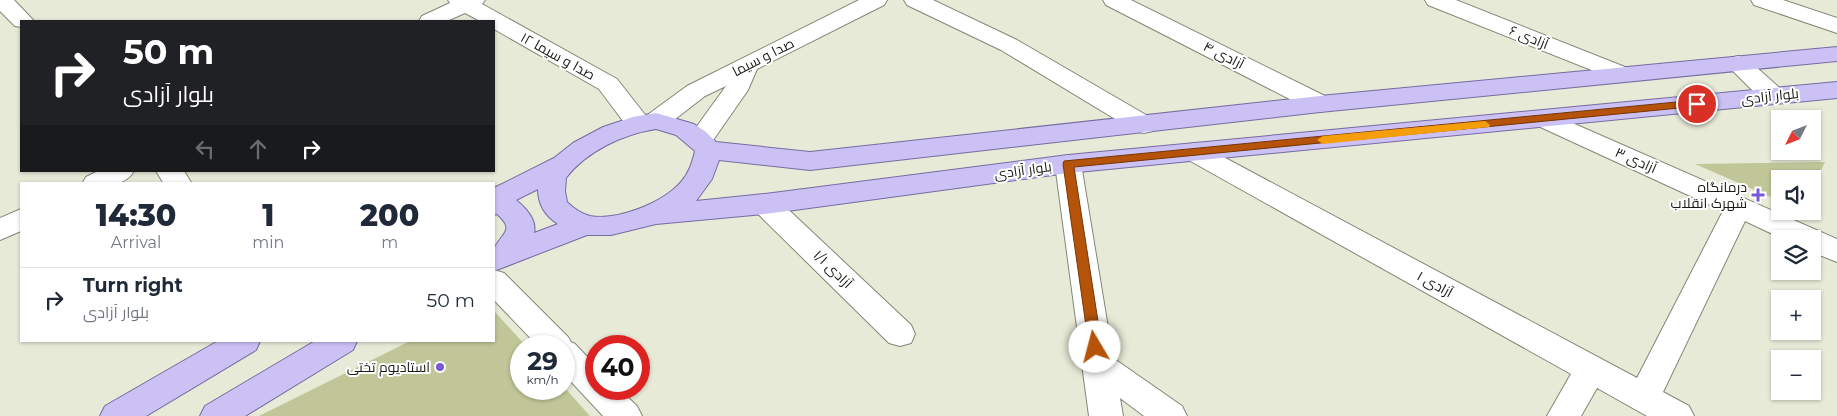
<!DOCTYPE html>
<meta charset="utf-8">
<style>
:root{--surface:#fff;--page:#f6f6f7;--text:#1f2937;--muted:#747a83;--line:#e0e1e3}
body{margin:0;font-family:Montserrat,Cairo,sans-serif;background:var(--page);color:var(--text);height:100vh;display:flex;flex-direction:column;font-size:19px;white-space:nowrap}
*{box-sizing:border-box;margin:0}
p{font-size:16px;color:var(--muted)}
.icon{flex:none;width:28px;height:28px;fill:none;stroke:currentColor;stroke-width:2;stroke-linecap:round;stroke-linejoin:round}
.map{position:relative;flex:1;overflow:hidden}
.side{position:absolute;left:20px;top:182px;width:475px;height:160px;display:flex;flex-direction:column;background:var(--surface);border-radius:0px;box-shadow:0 1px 4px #0004}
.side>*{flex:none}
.banner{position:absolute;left:20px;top:20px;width:475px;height:152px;border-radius:0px;box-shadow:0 1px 4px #0004;background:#202124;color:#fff;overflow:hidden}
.needle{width:32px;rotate:228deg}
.fabs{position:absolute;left:1771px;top:110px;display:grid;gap:10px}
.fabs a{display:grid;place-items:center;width:50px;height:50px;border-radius:0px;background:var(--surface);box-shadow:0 1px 4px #0004;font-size:25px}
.speed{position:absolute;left:510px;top:335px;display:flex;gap:10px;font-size:25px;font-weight:700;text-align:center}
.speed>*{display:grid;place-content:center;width:65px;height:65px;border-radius:50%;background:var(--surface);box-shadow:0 1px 4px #0004;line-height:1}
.speed small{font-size:12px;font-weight:400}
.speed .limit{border:8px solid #d22;background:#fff;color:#111}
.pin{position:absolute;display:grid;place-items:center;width:42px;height:42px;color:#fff;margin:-21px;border:2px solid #fff;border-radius:50%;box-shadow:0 1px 5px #0007}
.me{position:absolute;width:55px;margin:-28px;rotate:352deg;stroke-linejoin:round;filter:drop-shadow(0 0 4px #0008)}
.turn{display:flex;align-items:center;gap:18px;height:105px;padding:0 20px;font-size:22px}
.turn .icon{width:65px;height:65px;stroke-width:2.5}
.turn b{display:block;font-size:35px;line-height:42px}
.lanes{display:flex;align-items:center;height:48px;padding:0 20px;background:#0003;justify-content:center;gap:25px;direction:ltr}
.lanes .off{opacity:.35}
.eta{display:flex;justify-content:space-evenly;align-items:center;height:85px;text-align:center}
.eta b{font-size:30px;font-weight:800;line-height:35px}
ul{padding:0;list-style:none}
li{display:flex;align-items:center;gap:15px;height:65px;padding:0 20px;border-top:1px solid var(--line)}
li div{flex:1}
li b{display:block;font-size:19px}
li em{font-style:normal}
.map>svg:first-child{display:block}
</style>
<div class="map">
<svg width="1837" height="416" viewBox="0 0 1837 416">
<rect width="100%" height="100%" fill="#e7ead7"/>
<path fill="#c0c698" d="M1825,162L1813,187L1812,179H1780V201L1695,164Z
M494,311L526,346H521V389H564V387L590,416H259L410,341H494Z"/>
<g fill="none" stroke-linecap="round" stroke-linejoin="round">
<defs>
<path id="minor" d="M0,0H14L34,21H21V27L15,26L0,11Z
M448,0H485L482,4L617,79L646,116L687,86L859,0H887L884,5L757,69L748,90L709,146L700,149L691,146L687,140L726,86L705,96L665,127L656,129L648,127L638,131L629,129L599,89L494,29V21H480L465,13L447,21H419L422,16L450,3Z
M904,0H933L1017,40L1153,119L1157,125L1153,131L1144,133L1135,131L1001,50L907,5Z
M1103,0H1131L1329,98L1332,104L1329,110L1320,112L1311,110L1106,5Z
M1425,0H1456L1630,69L1634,74L1630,79L1622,81L1614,79L1428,5Z
M1751,0H1783L1837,18V33L1754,5Z
M1738,56L1746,58L1782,90L1785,96L1782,102L1773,104L1764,102L1730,68L1726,63L1730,58Z
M1545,111L1837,239V262L1812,252V239H1783L1745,221L1663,392L1689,406L1694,416H1647L1597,388L1581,416H1547L1571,374L1185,158L1181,152L1185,146L1194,143L1203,146L1637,378L1723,211L1536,125L1532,119L1536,113Z
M1068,155L1077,158L1081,164L1113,358L1182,406L1187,416H1144L1120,398L1123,416H1089L1055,164L1059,158Z
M98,171H134C124,189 100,184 82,184L86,177Z
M156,171H184L192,184H164Z
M765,194L775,197L911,325L915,334L911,343L900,346L889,343L755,211L751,204L755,197Z
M21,209V231L0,240V218Z
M494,270L504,273L568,337L571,342L575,344L596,366V389H619L637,406L642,416H603L564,374V346H538L494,300Z"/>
<path id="major" d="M1837,47V61L1320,112L810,170L719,160L712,179L696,201L765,194L1068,155L1837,82V98L1068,173L765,214L656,224L611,235H587L494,271C494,264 492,253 495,247C503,232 515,230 497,214L494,215V188L554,158L573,143L603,127L633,117L656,113L694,124L706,132L716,142L810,152L1320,96ZM656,129L676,135L695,151C692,163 689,173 681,182C663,203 617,221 590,216C582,214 573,208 567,202L565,191L566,178C586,151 624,134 656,129ZM538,189C538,204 545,216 558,224L534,233C537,220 526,208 516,200Z
M218,341H260L256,350L146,416H100L105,406Z
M315,341H357L353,350L245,416H200L205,406Z"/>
</defs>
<use href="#minor" stroke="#848776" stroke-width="2"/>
<use href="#major" stroke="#766ca1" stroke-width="2"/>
<use href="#minor" fill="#fff" fill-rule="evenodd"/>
<use href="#major" fill="#cbc1f5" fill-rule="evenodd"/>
</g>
<path fill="#b45309" stroke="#753606" d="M1697,100L1700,101V106L1074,167L1102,347L1100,350L1095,352L1091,350L1089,347L1063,164L1064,161Z"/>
<path fill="#f59e0b" d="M1485,121L1490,125L1489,127L1323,144L1317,140L1323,136Z"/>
<g fill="#7959d3" stroke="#fff" stroke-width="2">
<path d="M1755.5 187.5h5v5h5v5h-5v5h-5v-5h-5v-5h5z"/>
<circle cx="440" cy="367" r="5"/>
</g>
<g text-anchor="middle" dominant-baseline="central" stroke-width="4" stroke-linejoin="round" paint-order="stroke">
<g font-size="14" fill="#191a13" stroke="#fff">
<text transform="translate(1529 37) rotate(22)">آزادی ۶</text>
<text transform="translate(1224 55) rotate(27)">آزادی ۴</text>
<text transform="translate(558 56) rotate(29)">صدا و سیما ۱۲</text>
<text transform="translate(763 57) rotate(-27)">صدا و سیما</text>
<text transform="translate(1770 96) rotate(-6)">بلوار آزادی</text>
<text transform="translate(1636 160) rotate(24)">آزادی ۳</text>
<text transform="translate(1023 170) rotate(-8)">بلوار آزادی</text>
<text transform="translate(833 269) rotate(44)">آزادی ۱/۱</text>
<text transform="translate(1435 284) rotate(29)">آزادی ۱</text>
</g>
<g font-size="14" fill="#191a13" stroke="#fff" text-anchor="end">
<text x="1747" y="187">درمانگاه<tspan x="1747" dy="16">شهرک انقلاب</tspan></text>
<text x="430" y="367">استادیوم تختی</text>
</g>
</g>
</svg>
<div class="fabs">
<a><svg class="needle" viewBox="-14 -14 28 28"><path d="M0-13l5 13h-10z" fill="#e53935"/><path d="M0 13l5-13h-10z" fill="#747a83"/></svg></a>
<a><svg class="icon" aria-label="sound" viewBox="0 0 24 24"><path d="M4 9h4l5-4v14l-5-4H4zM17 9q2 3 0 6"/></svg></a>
<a><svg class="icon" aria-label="layers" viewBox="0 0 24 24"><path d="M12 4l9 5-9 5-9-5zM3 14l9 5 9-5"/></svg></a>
<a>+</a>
<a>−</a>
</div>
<div class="speed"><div>29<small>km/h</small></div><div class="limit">40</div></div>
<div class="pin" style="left:1697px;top:104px;background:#d93025"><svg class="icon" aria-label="arrive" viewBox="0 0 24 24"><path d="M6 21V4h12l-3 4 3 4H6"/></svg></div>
<svg class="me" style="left:1095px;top:347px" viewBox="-20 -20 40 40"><circle r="19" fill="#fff"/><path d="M0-13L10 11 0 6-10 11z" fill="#b45309"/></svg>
<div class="banner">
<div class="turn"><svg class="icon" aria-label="right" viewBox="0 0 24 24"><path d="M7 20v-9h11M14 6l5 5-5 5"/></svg><div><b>50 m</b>بلوار آزادی</div></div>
<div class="lanes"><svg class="icon off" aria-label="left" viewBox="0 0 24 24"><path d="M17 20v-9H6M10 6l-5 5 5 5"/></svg><svg class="icon off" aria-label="ahead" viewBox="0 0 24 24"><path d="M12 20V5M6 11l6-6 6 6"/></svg><svg class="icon" aria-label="right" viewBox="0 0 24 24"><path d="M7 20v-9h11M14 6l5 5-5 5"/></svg></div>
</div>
<section class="side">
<div class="eta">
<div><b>14:30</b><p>Arrival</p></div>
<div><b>1</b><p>min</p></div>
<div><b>200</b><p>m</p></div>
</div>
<ul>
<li><svg class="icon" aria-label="right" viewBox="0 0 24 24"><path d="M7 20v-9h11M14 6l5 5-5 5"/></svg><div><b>Turn right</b><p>بلوار آزادی</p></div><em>50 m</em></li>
</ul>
</section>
</div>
